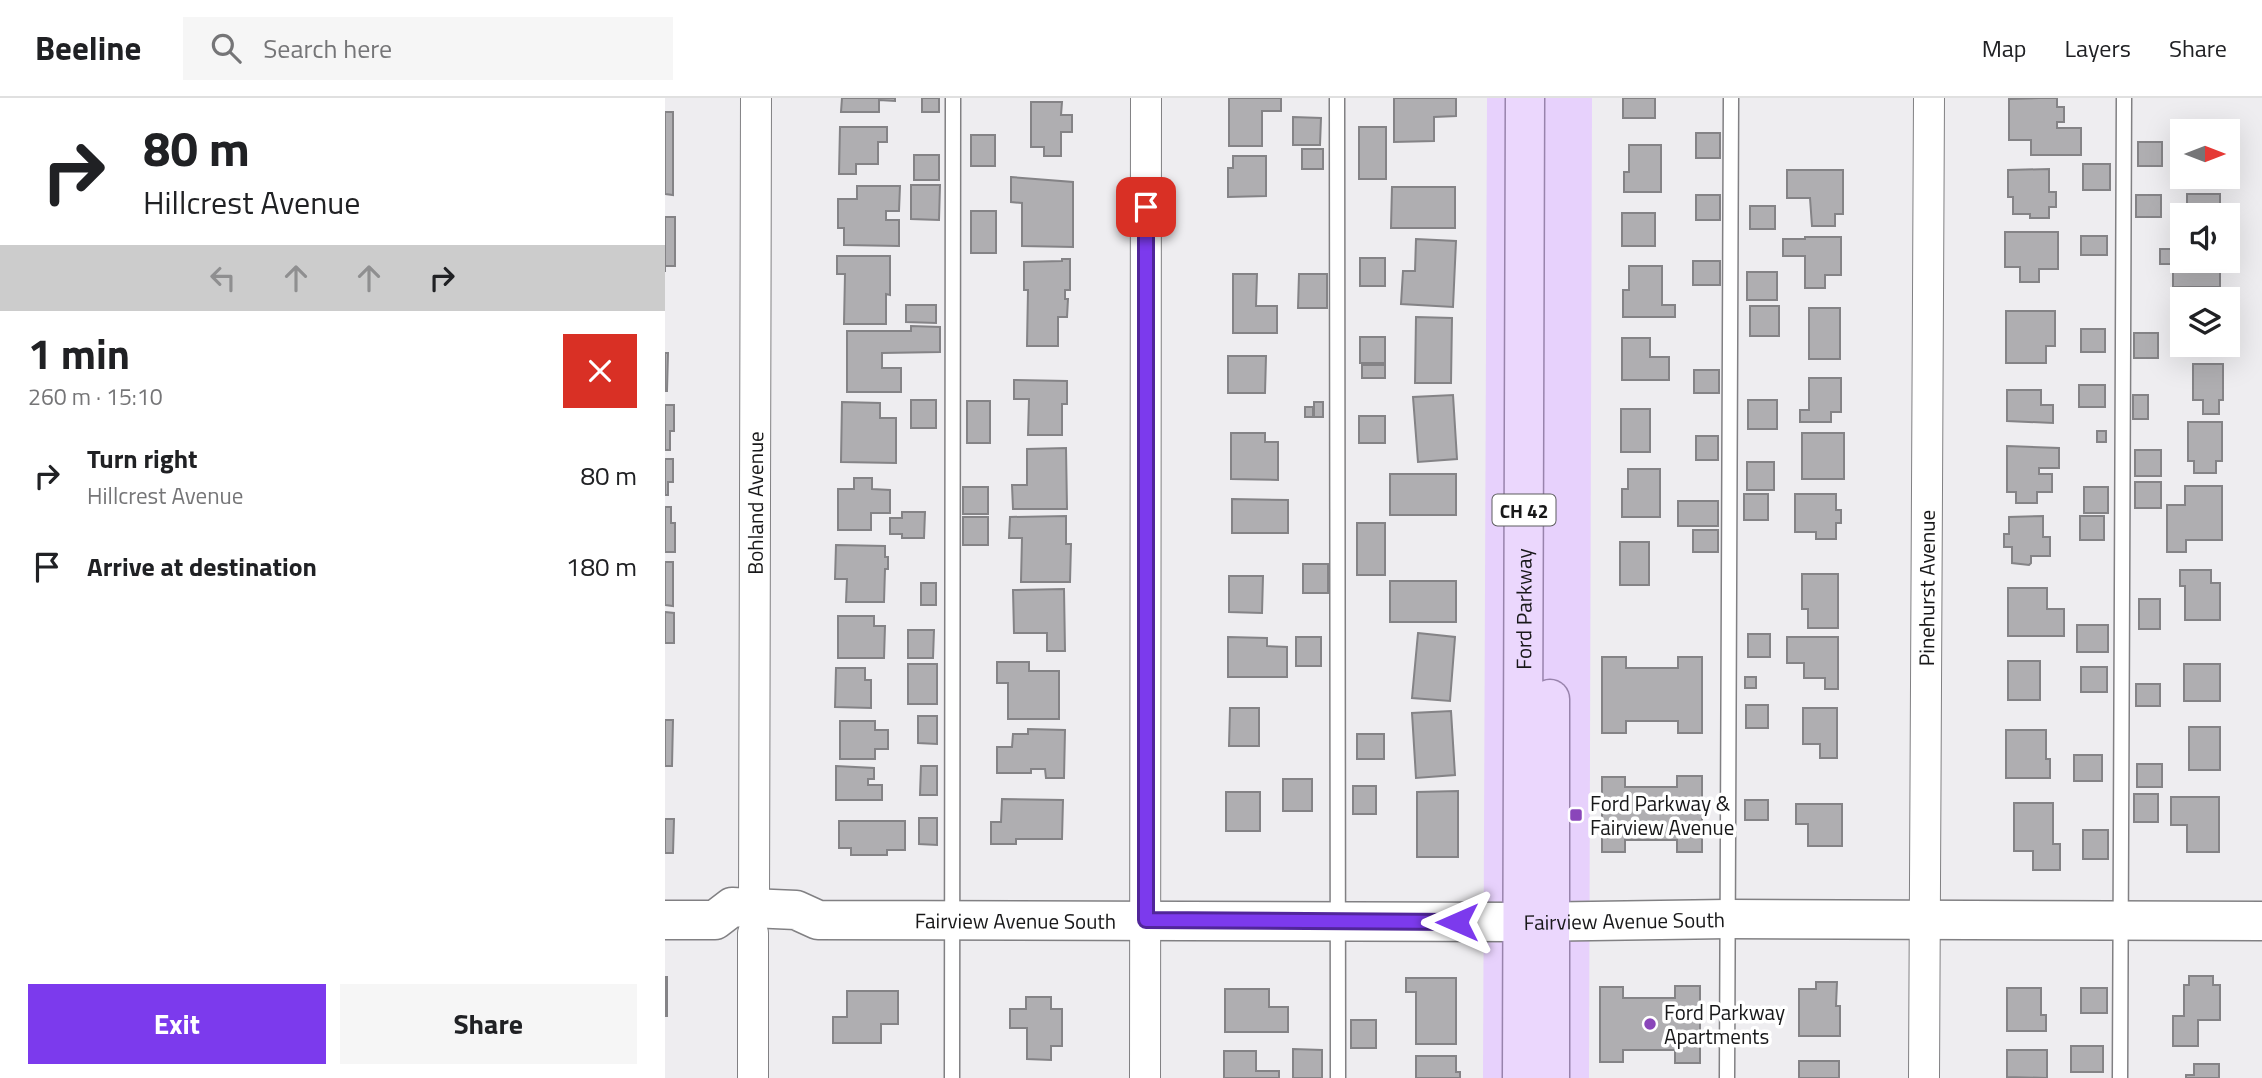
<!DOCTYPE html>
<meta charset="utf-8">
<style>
:root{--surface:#fff;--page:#f6f6f6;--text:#202124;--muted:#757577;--line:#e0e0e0;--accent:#7c3aed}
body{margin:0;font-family:"Titillium Web",sans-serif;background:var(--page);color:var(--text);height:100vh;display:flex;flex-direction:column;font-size:26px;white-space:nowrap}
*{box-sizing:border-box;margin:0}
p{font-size:23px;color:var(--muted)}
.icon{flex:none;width:38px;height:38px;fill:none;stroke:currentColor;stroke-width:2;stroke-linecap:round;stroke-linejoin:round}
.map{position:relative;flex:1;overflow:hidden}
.side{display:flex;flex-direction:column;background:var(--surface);width:665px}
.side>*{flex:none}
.hud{background:#fff;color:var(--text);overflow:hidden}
.needle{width:46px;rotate:90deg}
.tools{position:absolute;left:1505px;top:21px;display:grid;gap:14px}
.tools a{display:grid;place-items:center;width:70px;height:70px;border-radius:0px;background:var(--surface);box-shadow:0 7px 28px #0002;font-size:35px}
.pin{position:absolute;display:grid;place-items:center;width:60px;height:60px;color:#fff;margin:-30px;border-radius:14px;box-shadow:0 4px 10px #0006}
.me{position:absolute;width:77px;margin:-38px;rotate:270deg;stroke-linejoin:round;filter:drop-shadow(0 0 5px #0008)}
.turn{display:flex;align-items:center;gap:24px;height:147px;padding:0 28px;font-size:32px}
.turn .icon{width:91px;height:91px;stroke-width:2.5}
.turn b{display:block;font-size:49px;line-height:60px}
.lanes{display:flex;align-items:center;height:66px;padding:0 28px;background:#0003;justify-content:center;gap:35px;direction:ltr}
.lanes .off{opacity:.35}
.round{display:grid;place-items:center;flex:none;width:74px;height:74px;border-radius:0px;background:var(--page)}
.head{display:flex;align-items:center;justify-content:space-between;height:119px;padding:0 28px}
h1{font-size:42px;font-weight:700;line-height:52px}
.button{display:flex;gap:14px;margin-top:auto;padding:14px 28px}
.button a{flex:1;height:80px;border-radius:0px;background:var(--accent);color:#fff;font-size:28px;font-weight:700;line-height:80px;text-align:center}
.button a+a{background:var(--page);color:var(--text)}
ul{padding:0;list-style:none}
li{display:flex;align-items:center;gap:21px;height:91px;padding:0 28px}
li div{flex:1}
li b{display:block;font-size:26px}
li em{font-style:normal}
header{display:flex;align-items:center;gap:42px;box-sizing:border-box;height:98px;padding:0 35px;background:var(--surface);border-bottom:2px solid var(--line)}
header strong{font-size:33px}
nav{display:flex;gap:38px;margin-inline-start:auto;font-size:24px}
.search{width:490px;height:63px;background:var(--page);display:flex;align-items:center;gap:18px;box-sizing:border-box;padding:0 24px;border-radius:0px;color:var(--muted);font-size:26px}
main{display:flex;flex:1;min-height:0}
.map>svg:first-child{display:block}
</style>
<header>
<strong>Beeline</strong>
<div class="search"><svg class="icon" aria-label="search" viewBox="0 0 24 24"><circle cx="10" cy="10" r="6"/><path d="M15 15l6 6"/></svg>Search here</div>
<nav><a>Map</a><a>Layers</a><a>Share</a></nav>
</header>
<main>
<section class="side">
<div class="hud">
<div class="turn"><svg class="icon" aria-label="right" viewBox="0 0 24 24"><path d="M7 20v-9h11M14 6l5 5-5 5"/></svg><div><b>80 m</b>Hillcrest Avenue</div></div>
<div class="lanes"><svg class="icon off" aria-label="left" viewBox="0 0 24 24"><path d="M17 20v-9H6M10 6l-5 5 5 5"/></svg><svg class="icon off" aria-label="ahead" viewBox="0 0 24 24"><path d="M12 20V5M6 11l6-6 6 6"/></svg><svg class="icon off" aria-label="ahead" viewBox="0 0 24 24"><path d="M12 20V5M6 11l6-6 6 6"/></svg><svg class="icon" aria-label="right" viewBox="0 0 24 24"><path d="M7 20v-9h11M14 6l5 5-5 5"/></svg></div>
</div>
<div class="head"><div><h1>1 min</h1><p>260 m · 15:10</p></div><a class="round" style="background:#d93025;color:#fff"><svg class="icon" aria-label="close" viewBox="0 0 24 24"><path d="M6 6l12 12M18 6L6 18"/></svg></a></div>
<ul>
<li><svg class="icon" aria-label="right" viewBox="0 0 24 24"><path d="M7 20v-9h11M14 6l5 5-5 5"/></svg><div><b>Turn right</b><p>Hillcrest Avenue</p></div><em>80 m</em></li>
<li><svg class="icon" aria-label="arrive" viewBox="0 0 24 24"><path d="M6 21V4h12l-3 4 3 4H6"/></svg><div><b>Arrive at destination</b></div><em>180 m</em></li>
</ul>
<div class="button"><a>Exit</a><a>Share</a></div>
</section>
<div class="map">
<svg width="1597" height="980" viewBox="0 0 1597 980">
<rect width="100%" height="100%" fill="#eeedf0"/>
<path fill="#e7d1fc" d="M822,0H927L924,980H818Z"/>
<path fill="#afaeb1" stroke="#848386" stroke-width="2" d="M177,0H230V3L214,2V14H176Z
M257,0H274V14H257Z
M564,0H616V13H597V48H564Z
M729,0H791V18L769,19V43L729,44Z
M958,0H990V20H958Z
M1374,0H1392V9H1399V24H1392V30H1416V57H1366V42H1344V1Z
M366,4H397L396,17H407V34H396V58H379V49H366Z
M0,14H8V97L0,96Z
M628,19L656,20L655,47H628Z
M175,29H222V44H213V66H191V76H174Z
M694,29H721V81H694Z
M1031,35H1055V60H1031Z
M306,37H330V68H306Z
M1473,44H1497V68H1473Z
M1514,46H1517V79H1558V86H1509V65H1514V61H1511Z
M964,47H996V94H959V74H964Z
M637,51H658V71H637Z
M249,57H274V82H249Z
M568,58H601V98L563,99V70H568Z
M1418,66H1445V92H1418Z
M1384,71V94H1391V109H1384V120H1365V116H1348V99H1343V72Z
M1122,72H1178V116H1170V128H1147L1145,100H1122Z
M346,79L408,84V149L357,148V105L346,104Z
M246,87H275L274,122L246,121Z
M192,88H235L234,113H221V122H234V148L179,147V130H173V101H192Z
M727,89H790V130H726Z
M1522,96H1555V117H1522Z
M1031,97H1055V122H1031Z
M1471,97H1496V119H1471Z
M1085,108H1110V131H1085Z
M306,113H331V155H306Z
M957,115H990V148H957Z
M0,119H10V168H0V174Z
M1340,134H1393V171H1374V184H1355V169H1340Z
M1416,138H1442V157H1416Z
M1140,139H1176V177H1160V190H1140V158H1118V141H1140Z
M751,141L791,143L788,209L736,206L738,173H750Z
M1495,151H1517V163H1555V189H1508V166H1495Z
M172,158H225V197L221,196V226H179L180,176H172Z
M695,160H720V188H695Z
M397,161H405V192H400V201H403L402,219H393V248H362L363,192H359V164L397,163Z
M1028,163H1055V187H1028Z
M964,168H997V207H1010V219H958V192H964Z
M1082,174H1112V202H1082Z
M568,176H592L591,208H612V235H568Z
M634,176H662V210H633Z
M241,207H271V225L241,224Z
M1085,208H1114V238H1085Z
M1144,210H1175V261H1144Z
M1341,213H1390V248H1381V265H1341Z
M751,219L787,220L786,285H750Z
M246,228L275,229V254L217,255V270H236V294H182V233H246Z
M1416,231H1440V254H1416Z
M1469,235H1493V260H1469Z
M695,239H720V265H695Z
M957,240H985V259H1004V282H957Z
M0,255H3L2,293H0Z
M563,258H601L600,295H563Z
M1528,266H1558V302H1554V316H1538V302H1528Z
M697,267H720V280H697Z
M1029,272H1054V295H1029Z
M1144,280H1176V314H1166V324H1135V312H1144Z
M349,282L402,283V306H397V337H363L364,301H349Z
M1414,287H1440V309H1414Z
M1342,292H1376V307H1388V325L1342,323Z
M788,297L792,361L753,364L748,299Z
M1468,297H1483V321H1468Z
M246,302H271V330H246Z
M1083,302H1112V331H1083Z
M302,303H325V345H302Z
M177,304L215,305V320H231V365L176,364Z
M649,304H658V319H649Z
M0,307H9V333H5V352H0Z
M640,309H648V319H640Z
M956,311H985V354H956Z
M694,318H720V345H694Z
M1523,324H1557V363H1551V375H1529V363H1523Z
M1432,333H1441V344H1432Z
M566,335H600V344H613V382L566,381Z
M1137,335H1179V381H1137Z
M1031,338H1053V362H1031Z
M1342,348L1394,350V370H1374V376H1387V394H1372V405H1351V394H1342Z
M401,350L402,411H348L347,387H362V351Z
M1470,352H1496V378H1470Z
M0,361H8V384H3V397H0Z
M1082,364H1109V392H1082Z
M963,371H995V419H957V391H963Z
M725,376H791V417H725Z
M189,380H207V391L225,392V415H206V432H173V391H189Z
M1470,384H1496V410H1470Z
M1520,388H1557V442H1521V454H1502V407H1520Z
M298,389H323V416H298Z
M1419,389H1443V415H1419Z
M1079,396H1103V422H1079Z
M1130,396H1171V412H1176V425H1171V441H1151V434H1130Z
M567,401L623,402V435H567Z
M1013,403H1053V428H1013Z
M0,409H6V425H10V454H0Z
M237,414H260L259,440H237V436H225V420H237Z
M401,418V446H406L405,484H356L357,440H344L345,419Z
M1378,418V439H1385V458H1366V465L1364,467L1347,465V449H1339V436H1344V419Z
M1415,418H1439V442H1415Z
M298,419H323V447H298Z
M692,425H720V477H692Z
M1028,432H1053V454H1028Z
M955,444H984V487H955Z
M171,447L220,448V459H223V471H220L219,504H181L182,481H170Z
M0,464H8V508L0,507Z
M638,466H663V495H638Z
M1515,472H1546V485H1555V522H1520V488H1515Z
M1137,476H1173V530H1143V511H1137Z
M564,478H598L597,515L564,514Z
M725,483H791V524H725Z
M256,485H271V507H256Z
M1343,490H1382V511H1399V538H1343Z
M399,491L400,553H382V535H349L348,492Z
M1474,501H1495V531H1474Z
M0,514L9,515V545H0Z
M173,518H209V528H220L219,560H173Z
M1412,527H1443V554H1412Z
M243,532H269L268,560H243Z
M753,535L790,539L785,603L747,600Z
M1083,536H1105V559H1083Z
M563,539L602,540V548L622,549V579H563Z
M631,539H656V568H631Z
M1122,539H1173V591H1160V580H1139V565H1122Z
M937,559H961V570H1013V559H1037V635H1013V623H961V635H937Z
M1343,563H1375V602H1343Z
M332,564H364V573H394V621H343V585H332Z
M243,566H272V606H243Z
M1519,566H1555V603H1519Z
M1416,569H1442V594H1416Z
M171,570H200V582H206V610L170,609Z
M1080,579H1091V590H1080Z
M1471,586H1495V608H1471Z
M1081,607H1103V630H1081Z
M565,610H594V648H564Z
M1138,610H1172V660H1155V646H1138Z
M786,613L790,677L751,680L747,615Z
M253,618H272V646L253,645Z
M0,622H8L7,668H0Z
M175,623H210V632H223V651H210V661H175Z
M1524,629H1555V672H1524Z
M363,631L400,632L399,680H381L380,671H366V675H332V649H347L348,636H363Z
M1341,632H1381V661H1385V680H1341Z
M692,636H719V661H692Z
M1409,657H1437V683H1409Z
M1472,666H1497V689H1472Z
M171,668L209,670V681H203V687H217V702H171Z
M256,668H272V697H255Z
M1012,678H1037V754H1012V742H960V754H937V679H960V689H1012Z
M618,681H647V713H618Z
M688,688H711V716H688Z
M793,693V759H752V694Z
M561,694H595V733H561Z
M1469,696H1493V724H1469Z
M1506,699H1554V754H1522V727H1506Z
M337,701L398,702L397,741H351V746H326V724H336Z
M1080,702H1103V722H1080Z
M1349,705H1388V746H1395V772H1368V753H1349Z
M1131,706H1177V748H1143V726H1131Z
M254,720H272V747L254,746Z
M0,721H9L8,755H0Z
M174,723H240V752H222V757H186V750H174Z
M1418,732H1443V761H1418Z
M1524,878H1548V887H1555V922H1533V948H1508V918H1519V887H1524Z
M0,879H2V918H0Z
M741,880H791V946H751V894H741Z
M1151,884H1172L1171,908H1175V938H1134V891H1151Z
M1010,888H1035V965H1010V952H958V964H935V889H958V900H1010Z
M1342,890H1376V917H1381V933H1342Z
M1416,890H1442V915H1416Z
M560,891H604V909H623V934H560Z
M182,893H233V926H216V945H168V919H182Z
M361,899H386V911H397V948H386V962L362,961V930H345V911H361Z
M686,922H711V950H686Z
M1406,948H1438V974H1406Z
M628,951L657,952V980H628Z
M1342,952H1382V980L1342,979Z
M559,953H591V973H614V980H559Z
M751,958H791V974H795V980H751Z
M1134,963H1174V980H1134Z
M1529,966H1554V980H1521V977H1529Z"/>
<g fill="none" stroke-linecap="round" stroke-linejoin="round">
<defs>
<path id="lane" d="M672,0L673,980
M287,980L288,0
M1062,980L1066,0
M1455,980L1459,0"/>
<g id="street">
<path id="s1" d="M89,809L91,0"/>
<path d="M88,980V835"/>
<path d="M480,980L481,0"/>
<path id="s2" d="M1259,980L1264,0"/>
</g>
<g id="secondary">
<path id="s3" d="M0,822H50L67,809L131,812L153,822L858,824L1063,821L1597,823"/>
</g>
<g id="primary">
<path id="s4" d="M857,980L860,0"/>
<path d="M885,980V601"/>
</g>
</defs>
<use href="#lane" stroke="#818083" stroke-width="17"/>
<use href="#street" stroke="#818083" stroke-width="32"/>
<use href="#secondary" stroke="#818083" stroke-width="41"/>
<use href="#primary" stroke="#9883ac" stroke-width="41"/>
<use href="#lane" stroke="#fff" stroke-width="14"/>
<use href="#street" stroke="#fff" stroke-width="30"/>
<use href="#secondary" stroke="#fff" stroke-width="38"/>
<use href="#primary" stroke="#ebd7fd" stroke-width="38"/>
</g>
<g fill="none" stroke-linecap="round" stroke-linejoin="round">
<defs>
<path id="route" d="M481,109V822L792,824"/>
</defs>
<use href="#route" stroke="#51269a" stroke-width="18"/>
<use href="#route" stroke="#7c3aed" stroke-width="12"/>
</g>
<g fill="#8a46ba" stroke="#fff" stroke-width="2.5">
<rect x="904" y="710" width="14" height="14" rx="3.5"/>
<circle cx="985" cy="926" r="7"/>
</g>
<g text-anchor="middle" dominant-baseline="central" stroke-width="7" stroke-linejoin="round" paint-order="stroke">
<rect fill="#fff" stroke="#5d5d5e" stroke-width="2" x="827.5" y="396.5" width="63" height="31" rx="5"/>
<g font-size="19" font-weight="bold" fill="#181819">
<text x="859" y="412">CH 42</text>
</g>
<g font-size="21" fill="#181819" stroke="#fff">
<text stroke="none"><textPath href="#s1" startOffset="404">Bohland Avenue</textPath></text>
<text stroke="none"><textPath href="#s2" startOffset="490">Pinehurst Avenue</textPath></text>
<text stroke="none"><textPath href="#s4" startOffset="469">Ford Parkway</textPath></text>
<text stroke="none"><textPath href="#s3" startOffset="357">Fairview Avenue South</textPath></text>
<text stroke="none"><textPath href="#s3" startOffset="966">Fairview Avenue South</textPath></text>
</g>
<g font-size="21" fill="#181819" stroke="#fff" text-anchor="start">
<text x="925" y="705">Ford Parkway &amp;<tspan x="925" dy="24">Fairview Avenue</tspan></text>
<text x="999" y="914">Ford Parkway<tspan x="999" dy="24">Apartments</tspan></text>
</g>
</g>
</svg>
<div class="tools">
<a><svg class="needle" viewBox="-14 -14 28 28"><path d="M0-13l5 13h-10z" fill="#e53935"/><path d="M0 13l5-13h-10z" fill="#757577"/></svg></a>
<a><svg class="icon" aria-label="sound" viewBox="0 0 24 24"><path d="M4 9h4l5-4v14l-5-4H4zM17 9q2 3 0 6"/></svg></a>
<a><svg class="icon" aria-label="layers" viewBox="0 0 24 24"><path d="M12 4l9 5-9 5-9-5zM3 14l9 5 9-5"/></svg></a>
</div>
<div class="pin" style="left:481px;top:109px;background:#d93025"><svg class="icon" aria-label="arrive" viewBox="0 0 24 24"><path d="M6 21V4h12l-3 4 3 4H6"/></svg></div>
<svg class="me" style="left:792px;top:824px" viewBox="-20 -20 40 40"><path d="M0-17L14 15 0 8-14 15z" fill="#7c3aed" stroke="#fff" stroke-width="4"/></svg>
</div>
</main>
